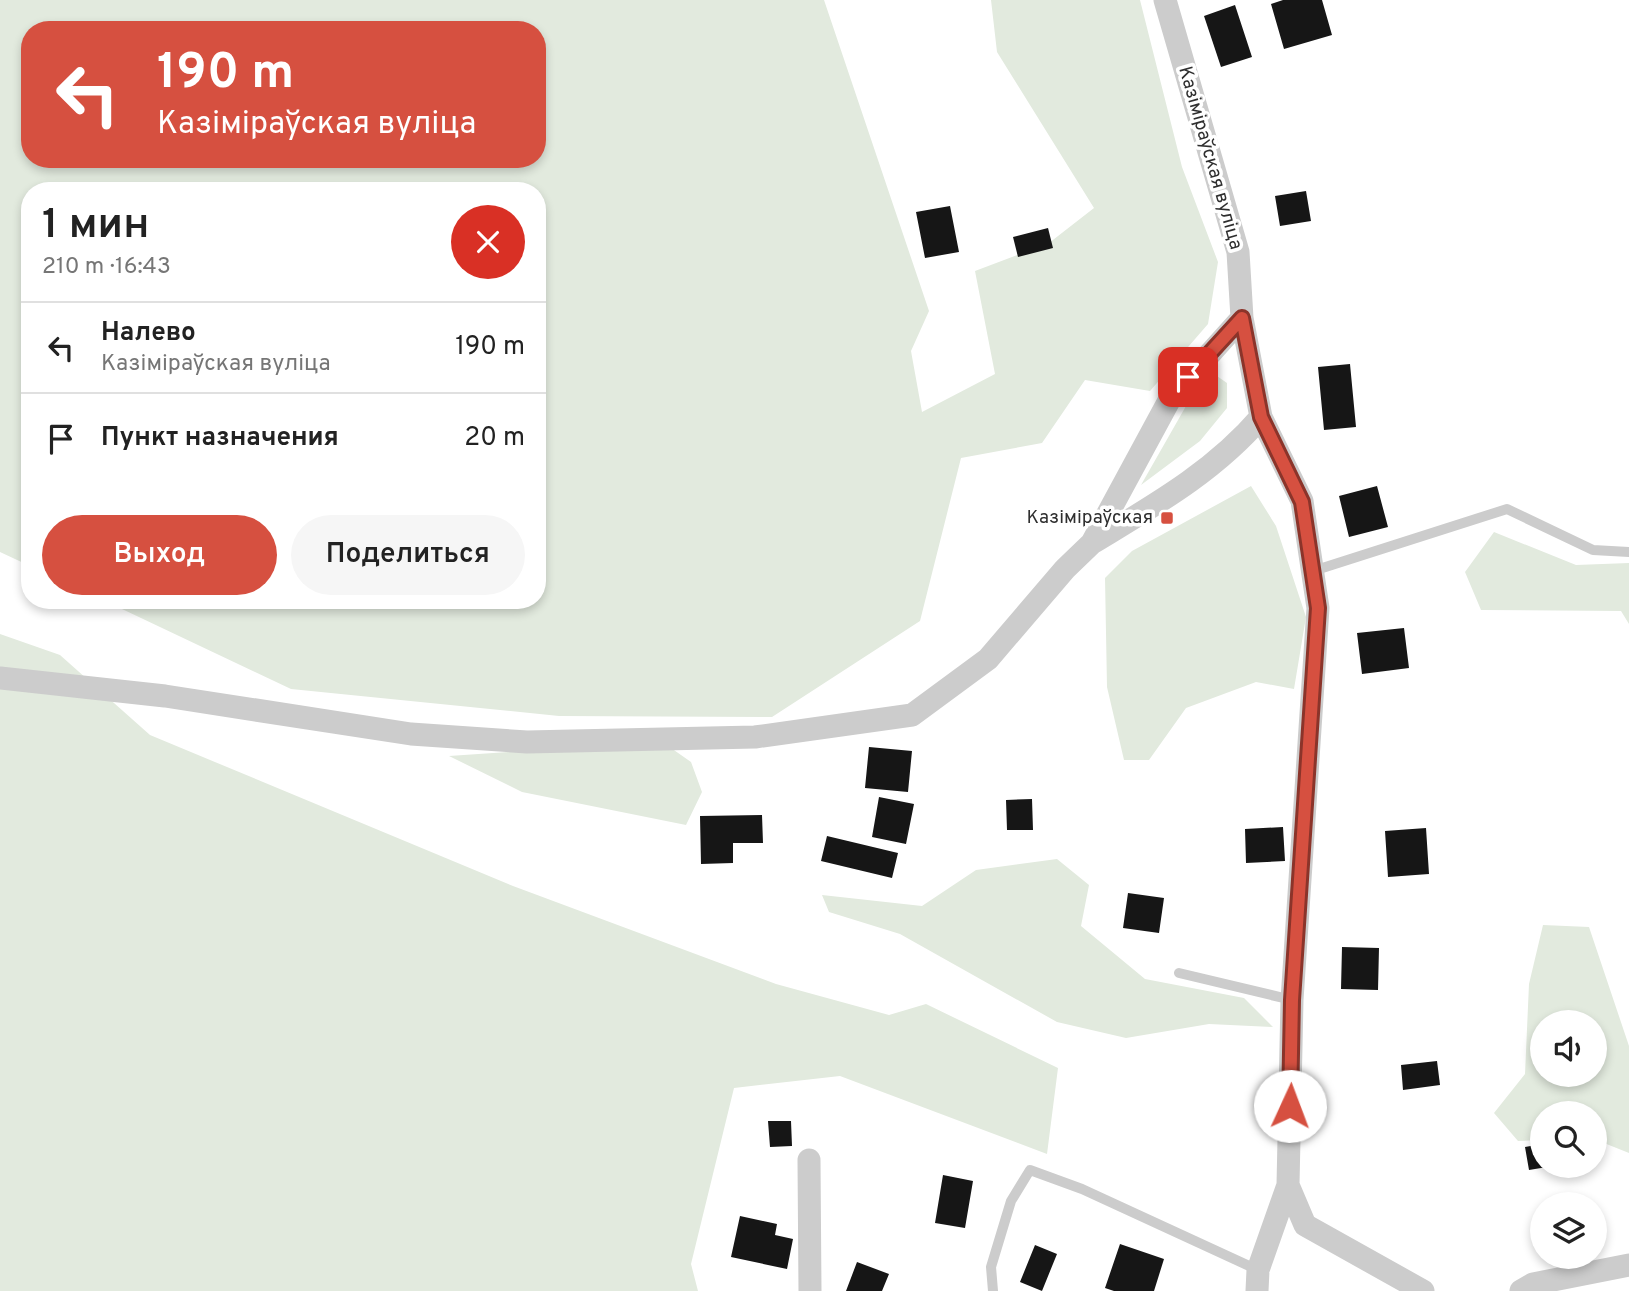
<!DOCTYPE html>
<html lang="ru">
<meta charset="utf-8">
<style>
:root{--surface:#fff;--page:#f6f6f6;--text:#222;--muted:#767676;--line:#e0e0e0;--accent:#d65040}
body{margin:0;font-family:Overpass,sans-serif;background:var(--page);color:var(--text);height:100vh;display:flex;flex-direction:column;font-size:26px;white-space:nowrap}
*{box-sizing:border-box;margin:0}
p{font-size:23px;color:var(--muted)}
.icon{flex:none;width:38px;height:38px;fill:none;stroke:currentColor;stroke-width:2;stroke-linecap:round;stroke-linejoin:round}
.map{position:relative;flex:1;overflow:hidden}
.side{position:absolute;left:21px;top:182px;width:525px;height:427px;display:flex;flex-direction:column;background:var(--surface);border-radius:28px;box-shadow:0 4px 10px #0003}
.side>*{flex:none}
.guide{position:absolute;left:21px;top:21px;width:525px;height:147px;border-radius:28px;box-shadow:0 4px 10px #0003;background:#d65040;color:#fff;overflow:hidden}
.controls{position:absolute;left:1530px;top:1010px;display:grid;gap:14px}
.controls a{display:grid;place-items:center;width:77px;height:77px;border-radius:50%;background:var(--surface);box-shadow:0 4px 10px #0003;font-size:35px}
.pin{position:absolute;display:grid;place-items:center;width:60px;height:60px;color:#fff;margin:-30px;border-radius:14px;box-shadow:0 4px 10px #0006}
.me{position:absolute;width:77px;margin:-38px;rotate:2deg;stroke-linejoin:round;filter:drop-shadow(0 0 5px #0008)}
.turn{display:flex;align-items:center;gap:24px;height:147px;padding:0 21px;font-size:32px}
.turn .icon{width:91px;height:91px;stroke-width:2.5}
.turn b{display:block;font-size:49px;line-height:60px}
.round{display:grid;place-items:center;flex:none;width:74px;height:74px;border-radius:37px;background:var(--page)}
.head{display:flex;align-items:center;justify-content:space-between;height:119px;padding:0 21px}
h1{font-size:42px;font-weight:600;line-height:52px}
.primary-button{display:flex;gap:14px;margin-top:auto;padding:14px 21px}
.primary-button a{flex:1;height:80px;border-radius:42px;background:var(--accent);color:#fff;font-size:28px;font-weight:600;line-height:80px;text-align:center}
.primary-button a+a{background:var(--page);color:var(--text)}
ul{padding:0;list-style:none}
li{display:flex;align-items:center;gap:21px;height:91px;padding:0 21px;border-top:2px solid var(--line)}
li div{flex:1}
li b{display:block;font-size:26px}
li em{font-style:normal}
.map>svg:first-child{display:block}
</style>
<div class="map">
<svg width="1629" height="1291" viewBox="0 0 1629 1291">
<rect width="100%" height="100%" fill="#fff"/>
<path fill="#e2eade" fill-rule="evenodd" d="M0,0H824L929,311L911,351L922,412L995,374L975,271L1049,243L1094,208L997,52L991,0H1140L1182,167L1218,262L1208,324L1150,391L1085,380L1042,443L961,458L920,621L772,717L559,716L291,689L103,600H537V191H30V566L0,552ZM30,30H537V159H30Z
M1214,374L1227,383V408L1200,441L1141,485L1194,392Z
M1251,486L1276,526L1306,617L1294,689L1256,682L1186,708L1149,760H1124L1107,687L1105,578L1132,551Z
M1494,532L1576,565L1629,563V624L1621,611L1481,610L1465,572Z
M0,634L60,655L150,735L513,886L776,984L889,1015L926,1004L1058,1068L1047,1154L840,1076L734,1088L691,1264L698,1291H0Z
M671,748L691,762L702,792L686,825L522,792L449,756L508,752Z
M1057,859L1089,885L1081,926L1145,979L1244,998L1273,1027L1209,1024L1126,1038L1057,1022L900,934L829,912L822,895L922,906L976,870Z
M1543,925L1589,927L1629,1046V1153L1594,1139V1113H1542V1140L1518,1141L1494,1113L1525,1074L1529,984ZM1542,1022H1594V1074H1542Z"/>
<path fill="#161616" d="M1283,0H1322L1332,35L1284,49L1271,4Z
M1235,5L1252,57L1221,67L1204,16Z
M1306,191L1311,221L1280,226L1275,196Z
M950,206L959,252L925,258L916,212Z
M1048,228L1053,248L1018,257L1013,237Z
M1350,364L1356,427L1324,430L1318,367Z
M1377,486L1388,527L1349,537L1339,496Z
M1404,628L1409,668L1362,674L1357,633Z
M869,747L912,751L908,792L865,788Z
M879,797L914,804L906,844L872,837Z
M1032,799L1033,830H1007L1006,800Z
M762,815L763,843H733V863L701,864L700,816Z
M1283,827L1285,861L1246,863L1245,829Z
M1426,828L1429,874L1388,877L1385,831Z
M827,836L898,853L892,878L821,861Z
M1128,893L1164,898L1159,933L1123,928Z
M1342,947L1379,948L1378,990L1341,989Z
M1437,1061L1440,1085L1403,1090L1401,1065Z
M768,1121H791L792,1146L770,1147Z
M1542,1144V1166L1547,1167L1529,1170L1525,1147Z
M943,1175L973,1181L965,1228L935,1223Z
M740,1216L777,1224L775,1235L793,1239L787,1269L731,1257Z
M1120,1244L1164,1259L1154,1291H1114L1105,1288Z
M1035,1245L1057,1254L1042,1291L1020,1282Z
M857,1262L889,1274L882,1291H846Z"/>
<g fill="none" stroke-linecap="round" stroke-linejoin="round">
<path stroke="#ccc" stroke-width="10" d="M1313,571L1507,509L1593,550L1629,552
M1179,973L1292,1000
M993,1291L991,1267L1011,1201L1030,1170L1082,1189L1258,1270"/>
<path stroke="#ccc" stroke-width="23" d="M1165,0L1238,252L1242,318L1261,417L1302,501L1318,608L1292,1000L1288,1185L1258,1270L1257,1291
M1092,543C1153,506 1214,472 1261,417
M0,678L165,696L411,734L527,742L755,737L912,715L988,659L1065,569L1092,543L1171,397L1242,318
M809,1160L810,1291
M1288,1185L1305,1225L1423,1291
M1521,1291L1533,1284L1629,1265"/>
</g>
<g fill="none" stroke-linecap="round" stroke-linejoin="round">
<defs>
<path id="route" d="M1188,377L1242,318L1261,417L1302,502L1318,608L1292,1000L1290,1106"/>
</defs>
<use href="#route" stroke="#8b342a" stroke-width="18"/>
<use href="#route" stroke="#d65040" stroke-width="12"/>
</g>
<rect fill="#d65040" stroke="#fff" stroke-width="2.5" x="1160" y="511" width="14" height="14" rx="3.5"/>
<g text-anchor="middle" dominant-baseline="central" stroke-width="7" stroke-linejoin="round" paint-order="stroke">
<g font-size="19" fill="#2f2f2f" stroke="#fff">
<text transform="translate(1210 158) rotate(74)">Казіміраўская вуліца</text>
</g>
<g font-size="19" fill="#2f2f2f" stroke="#fff" text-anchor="end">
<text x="1153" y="518">Казіміраўская</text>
</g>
</g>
</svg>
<div class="controls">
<a><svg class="icon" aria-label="sound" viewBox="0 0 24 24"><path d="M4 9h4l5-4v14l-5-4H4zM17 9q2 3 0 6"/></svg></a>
<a><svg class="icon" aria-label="search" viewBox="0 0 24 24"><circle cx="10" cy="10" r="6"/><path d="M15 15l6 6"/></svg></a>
<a><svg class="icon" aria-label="layers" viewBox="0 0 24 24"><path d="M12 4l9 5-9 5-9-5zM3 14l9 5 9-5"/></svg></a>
</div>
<div class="pin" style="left:1188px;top:377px;background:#d93025"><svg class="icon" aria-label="arrive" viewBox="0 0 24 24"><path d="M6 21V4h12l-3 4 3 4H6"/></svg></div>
<svg class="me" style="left:1290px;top:1106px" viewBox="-20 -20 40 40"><circle r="19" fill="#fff"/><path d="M0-13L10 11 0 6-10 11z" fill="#d65040"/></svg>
<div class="guide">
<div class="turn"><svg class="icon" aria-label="left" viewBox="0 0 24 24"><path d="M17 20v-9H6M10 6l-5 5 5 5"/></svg><div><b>190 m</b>Казіміраўская вуліца</div></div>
</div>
<section class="side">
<div class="head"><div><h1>1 мин</h1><p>210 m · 16:43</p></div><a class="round" style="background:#d93025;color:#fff"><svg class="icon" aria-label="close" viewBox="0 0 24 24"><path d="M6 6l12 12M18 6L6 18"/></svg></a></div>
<ul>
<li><svg class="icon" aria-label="left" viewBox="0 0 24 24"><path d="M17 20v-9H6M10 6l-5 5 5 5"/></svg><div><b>Налево</b><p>Казіміраўская вуліца</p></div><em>190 m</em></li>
<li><svg class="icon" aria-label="arrive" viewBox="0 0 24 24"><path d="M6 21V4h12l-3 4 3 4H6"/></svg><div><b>Пункт назначения</b></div><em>20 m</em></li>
</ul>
<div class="primary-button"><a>Выход</a><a>Поделиться</a></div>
</section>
</div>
